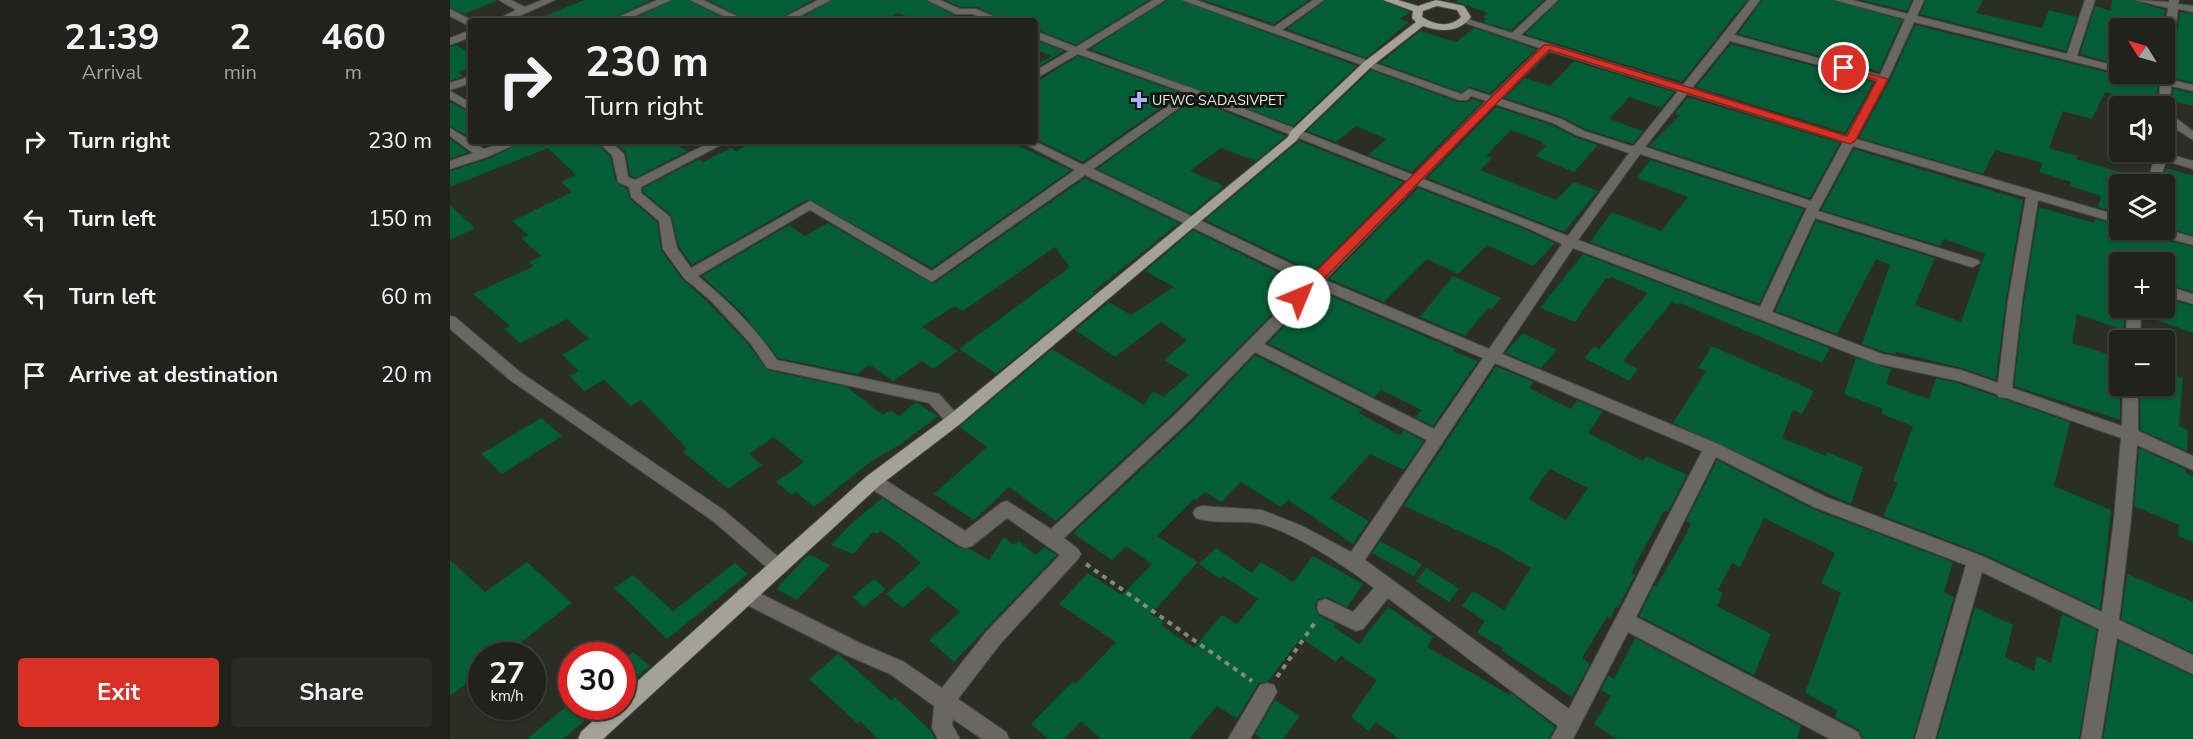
<!DOCTYPE html>
<meta charset="utf-8">
<style>
:root{--surface:#20221b;--page:#282a24;--text:#f1f3f6;--muted:#a2a4a3;--line:#3d3f3a;--accent:#d93025}
body{margin:0;font-family:"Nunito Sans",sans-serif;background:var(--page);color:var(--text);height:100vh;display:flex;flex-direction:column;font-size:22px;white-space:nowrap}
*{box-sizing:border-box;margin:0}
p{font-size:20px;color:var(--muted)}
.icon{flex:none;width:33px;height:33px;fill:none;stroke:currentColor;stroke-width:2;stroke-linecap:round;stroke-linejoin:round}
.map{position:relative;flex:1;overflow:hidden}
.details{display:flex;flex-direction:column;background:var(--surface);width:450px}
.details>*{flex:none}
.guide{position:absolute;left:18px;top:18px;width:570px;height:126px;border-radius:6px;box-shadow:0 2px 4px #0004,0 0 0 2px var(--line);background:#20221b;color:var(--text);overflow:hidden}
.needle{width:39px;rotate:307deg}
.buttons{position:absolute;left:1659px;top:18px;display:grid;gap:12px}
.buttons a{display:grid;place-items:center;width:66px;height:66px;border-radius:6px;background:var(--surface);box-shadow:0 2px 4px #0004,0 0 0 2px var(--line);font-size:30px}
.speed{position:absolute;left:18px;top:642px;display:flex;gap:12px;font-size:30px;font-weight:700;text-align:center}
.speed>*{display:grid;place-content:center;width:78px;height:78px;border-radius:50%;background:var(--surface);box-shadow:0 2px 4px #0004,0 0 0 2px var(--line);line-height:1}
.speed small{font-size:15px;font-weight:400}
.speed .limit{border:9px solid #d22;background:#fff;color:#111}
.pin{position:absolute;display:grid;place-items:center;width:51px;height:51px;color:#fff;margin:-26px;border:3px solid #fff;border-radius:50%;box-shadow:0 2px 6px #0007}
.me{position:absolute;width:66px;margin:-33px;rotate:45deg;stroke-linejoin:round;filter:drop-shadow(0 0 4px #0008)}
.turn{display:flex;align-items:center;gap:21px;height:126px;padding:0 18px;font-size:27px}
.turn .icon{width:78px;height:78px;stroke-width:2.5}
.turn b{display:block;font-size:42px;line-height:51px}
.eta{display:flex;justify-content:space-evenly;align-items:center;height:102px;text-align:center}
.eta b{font-size:36px;font-weight:700;line-height:42px}
.action{display:flex;gap:12px;margin-top:auto;padding:12px 18px}
.action a{flex:1;height:69px;border-radius:6px;background:var(--accent);color:#fff;font-size:24px;font-weight:700;line-height:69px;text-align:center}
.action a+a{background:var(--page);color:var(--text)}
ul{padding:0;list-style:none}
li{display:flex;align-items:center;gap:18px;height:78px;padding:0 18px}
li div{flex:1}
li b{display:block;font-size:22px}
li em{font-style:normal}
main{display:flex;flex:1;min-height:0}
.map>svg:first-child{display:block}
</style>
<main>
<section class="details">
<div class="eta">
<div><b>21:39</b><p>Arrival</p></div>
<div><b>2</b><p>min</p></div>
<div><b>460</b><p>m</p></div>
</div>
<ul>
<li><svg class="icon" aria-label="right" viewBox="0 0 24 24"><path d="M7 20v-9h11M14 6l5 5-5 5"/></svg><div><b>Turn right</b></div><em>230 m</em></li>
<li><svg class="icon" aria-label="left" viewBox="0 0 24 24"><path d="M17 20v-9H6M10 6l-5 5 5 5"/></svg><div><b>Turn left</b></div><em>150 m</em></li>
<li><svg class="icon" aria-label="left" viewBox="0 0 24 24"><path d="M17 20v-9H6M10 6l-5 5 5 5"/></svg><div><b>Turn left</b></div><em>60 m</em></li>
<li><svg class="icon" aria-label="arrive" viewBox="0 0 24 24"><path d="M6 21V4h12l-3 4 3 4H6"/></svg><div><b>Arrive at destination</b></div><em>20 m</em></li>
</ul>
<div class="action"><a>Exit</a><a>Share</a></div>
</section>
<div class="map">
<svg width="1743" height="739" viewBox="0 0 1743 739">
<rect width="100%" height="100%" fill="#2a2e24"/>
<path fill="#045e35" fill-rule="evenodd" d="M0,0H46V1L14,14L0,7Z
M134,0H201L157,21H83Z
M223,0H238L279,21H179Z
M258,0H363L325,21H299Z
M383,0H475L505,16H522L534,21H470L448,13L431,21H345Z
M495,0H699L626,45L585,29V21H557L527,7H510Z
M717,0H730L907,66L843,126L640,49Z
M753,0H859L824,24Z
M876,0H931L960,12L950,19L959,22L916,58L837,29Z
M1007,0H1094L1061,30L1033,22L1037,19L1033,17L1038,13L1007,2Z
M1110,0H1297L1232,82L1075,34Z
M1312,0H1383L1452,20L1429,72L1288,34Z
M1411,0H1462L1457,11Z
M1476,0H1533L1526,13L1592,28L1599,10L1627,17L1616,51L1470,14Z
M1662,0H1683L1715,10L1713,28H1687L1676,26V28H1670V65L1630,54L1645,6L1661,11Z
M1730,12L1743,14V83L1725,78L1727,68L1723,62Z
M1465,25L1669,75L1675,74L1676,76L1708,86L1704,106H1685L1686,101L1655,92L1642,119L1613,111L1599,148L1627,156L1626,159L1696,180L1695,184H1670V214L1648,207L1651,196L1620,186L1621,182L1589,172L1593,163L1545,150L1533,174L1409,138L1440,80Z
M1024,28L1086,49L1040,93L1020,87L1011,92L930,63L970,31L1006,42Z
M585,40L614,51L588,67L585,65L602,56L585,49Z
M1281,44L1424,82L1395,133L1246,87Z
M7,45L21,55V68L8,72L13,76L0,81V47Z
M628,56L731,93L633,162L585,139V83Z
M1124,61L1224,92L1211,108L1180,97L1159,119L1193,131L1183,144L1135,129L1112,117L1055,98L1075,78L1100,86Z
M921,70L1008,102H1017L1022,99L1032,102L962,172L918,155L936,139L906,126L886,142L857,131Z
M1723,89L1743,93V106L1723,101Z
M1238,97L1390,143L1360,198L1199,146L1230,115L1225,113Z
M744,99L836,136L806,161L771,148L740,171L774,186L741,214L647,169Z
M0,102L21,113V138L0,126Z
M1046,107L1102,125L1125,137L1148,145L1124,172L1085,156L1096,146L1091,144L1093,142L1061,130L1036,156L1042,158L1030,170L1106,200L1124,182L1148,191L1114,232L977,178Z
M0,139L18,152L0,159Z
M75,141H145L160,156L166,182L177,189L180,199L207,222L211,250L232,279L259,303L299,345L317,370L397,387L433,415L440,410L449,416L466,402L488,416L451,444L420,462L364,507L346,492L342,495L326,482L354,462L324,437L299,454L312,465L278,489L233,452L237,449L191,400L181,406L154,380L134,391L120,376L129,371L112,355L139,339L117,319L70,343L54,329L60,326L23,294L84,266L79,262L91,256L71,238L78,235L62,221L122,192L111,182L126,175L98,148L0,187V171L38,159Z
M163,141H222L237,151L185,178L180,175L176,152Z
M306,141H558L621,170L482,268L358,199L242,265L229,247L221,215L193,192V188L249,159L253,162L281,148L286,151Z
M849,141L953,182L864,272L755,220Z
M1404,149L1573,200L1556,301L1546,380L1512,368L1446,352L1445,354L1433,352L1412,344L1440,265L1426,259L1387,334L1325,311L1366,221L1485,258L1465,305L1511,322L1535,254L1494,239L1490,246L1371,210Z
M1200,160L1354,209L1309,304L1140,242L1162,212L1211,231L1238,197L1187,178Z
M1716,168L1743,176V235L1714,227V184H1712Z
M635,178L729,223L643,292L645,293L546,374L509,349L620,267L605,247L513,311L505,306L472,327L508,351L483,369L472,361L443,381L420,365L407,374L328,358L292,313L252,276L339,225L355,236L378,223L483,284Z
M968,188L1072,228L1105,243L1083,266L1037,245L1008,274L977,259L934,302L879,279Z
M0,205L25,228L0,240Z
M1589,207L1644,223L1645,219L1670,226V230H1693L1697,235L1743,247V292L1714,283V262H1670V308H1675L1674,330L1627,314L1622,343L1670,358V420L1564,386L1574,301Z
M743,230L852,284L725,411L606,521L559,487L524,520L484,494L537,447L509,427L602,349L694,405L703,391L713,397L739,375L714,360L737,340L711,322L665,357L625,330L659,302L681,315L724,287L695,271Z
M1133,254L1380,348L1372,363L1230,303L1229,305L1222,302L1173,361L1188,369L1179,381L1134,358L1144,347L1149,349L1198,293L1161,277L1158,279L1156,278L1125,322L1090,308Z
M1003,276L1051,298L1041,310L1038,308L1015,336L970,317Z
M869,291L1005,349L1003,351L1028,361L983,426L965,417L972,410L931,390L924,397L818,343Z
M1714,298L1743,306V333L1693,315V308H1714Z
M1073,333L1107,350L1091,368L1055,353Z
M1262,346L1364,391L1352,414L1343,410L1332,438L1376,456L1377,452L1413,467L1401,504L1223,423L1256,371L1248,368Z
M805,355L912,410L909,413L950,435L954,430L974,441L954,470L920,454L880,498L919,521L903,544L838,500L831,507L791,482L771,502L755,492L746,500L744,499L707,536L748,562L701,614L714,622L711,625L744,648L772,615L787,624L808,599L773,576L770,579L749,564L766,548L802,573L811,562L843,582L863,556L913,584L897,607L877,597L868,599L865,606L868,615L886,624L884,627L909,644L938,607L983,637L977,647L1060,695L1061,693L1105,727L1099,739H949L926,722L919,731L901,717L927,680L891,656L886,662L851,638L818,681L808,684L787,719L767,706L739,739H651L631,721L614,739H598L581,724L623,681L626,684L666,642L609,604L638,573L672,595L702,564L676,546L662,560L623,533L741,423Z
M1406,358L1441,369L1436,384L1479,399L1486,378L1508,383L1620,422L1604,486L1661,510L1650,609L1533,554L1433,516L1448,483L1443,481L1463,426L1431,414L1433,409L1394,394Z
M1046,366L1084,382L1079,388L1121,409L1127,400L1153,411L1138,433L1193,461L1196,456L1237,475L1218,512L1214,511L1181,573L1185,575L1168,608L1166,607L1160,619L1157,617L1132,658L1140,664L1122,697L1052,651L1053,648L1027,633L1035,621L1012,606L1023,591L1054,610L1081,568L1046,548L954,506ZM1100,469L1138,488L1116,520L1078,499Z
M1714,372L1733,378L1729,426L1738,430L1737,451L1690,430V386H1714Z
M91,418L112,436L52,474L31,454Z
M1689,448L1735,469L1736,473L1743,476V542L1728,536L1729,525L1684,506Z
M1267,460L1363,509L1503,562L1494,592L1504,597L1463,739H1413L1409,730L1385,717L1387,710L1355,693L1391,593L1371,583L1385,553L1314,518L1290,567L1282,563L1268,590L1273,593L1267,606L1321,634L1304,675L1189,616L1204,585L1206,586L1209,582L1234,538L1241,523L1236,521Z
M432,498L509,548L520,549L539,560L554,537L564,545L568,541L586,555L594,547L607,555L504,662L479,640L510,612L478,586L453,608L436,594L471,563L448,543L430,531L427,534L423,532L403,554L381,545L400,525Z
M930,541L972,564L964,576L922,553Z
M359,554L380,565L347,600L326,589Z
M0,560L35,592L77,562L122,603L53,656H32V672L0,696Z
M285,563L298,574L217,639L164,588L183,575L223,611Z
M976,568L1009,589L999,602L966,581Z
M1677,574L1743,602V653L1671,619Z
M424,579L436,589L414,607L402,597Z
M1525,607L1563,625L1555,657L1584,671L1587,656L1601,663L1612,614L1647,630L1629,739H1487Z
M1185,638L1351,726L1347,739H1167L1144,724L1161,696L1151,690L1158,675L1164,679Z
M1669,641L1743,676V739H1653Z
M183,652L200,666L172,689V661Z
M388,654L441,700L445,697L481,731L485,739H428L410,721L408,724L359,679Z
M825,700L850,716L833,739H813L805,734Z
M117,706H152L113,739H77Z"/>
<g fill="none" stroke-linecap="round" stroke-linejoin="round">
<defs>
<path id="minor" d="M49,0H61L75,7L92,0H105L58,21H44L66,10Z
M207,0H221L173,21H159Z
M240,0H253L297,21H284Z
M368,0H381L340,21H327Z
M477,0H490L510,9H526L555,21H541L522,14H506Z
M703,0H715L635,50L744,89L963,175L1036,101L1021,96L1017,100H1009L732,0H746L824,27L863,0H874L832,30L1011,94L1019,89L1041,96L1090,48L1009,21L1014,18L1062,33L1097,0H1108L1071,35L1233,85L1300,0H1310L1284,35L1430,75L1455,19L1385,0H1402L1458,14L1464,0H1474L1467,16L1617,54L1635,0H1645L1627,56L1670,67V73L1464,22L1438,79L1406,139L1670,216V224L1588,200L1572,301L1562,388L1672,426L1673,386H1688V431L1743,456V470L1687,445L1681,519L1669,620L1743,655V674L1667,638L1651,739H1631L1649,629L1532,572L1485,739H1465L1516,565L1364,507L1266,457L1186,617L1408,732L1411,739H1380L1178,632L1123,739H1101L1108,726L938,598L913,629L906,631L869,613L867,607L869,601L876,599L903,612L924,588C897,567 844,532 811,524C790,519 766,525 746,518L743,513L746,508L752,506L812,510L852,526L901,552L977,440L805,352L739,421L614,538L628,549L631,554L628,559L550,644L508,699L556,732L559,739H532L503,719L502,725L510,739H488L482,728L484,706L440,674L396,655L289,601L286,595L289,589L295,587L301,589L410,643L454,662L492,688L536,632L610,555L557,518L522,546L516,548L510,546L417,486L415,481L417,476L423,474L429,476L515,531L551,503L557,501L601,529L727,413L856,283L635,175L482,282L360,210L248,276C278,301 305,327 327,360L489,394L512,420L510,424H498L479,403L317,368L301,344L261,301L234,278L213,249L209,221L181,197L179,187L168,182L162,155L147,141H160L174,154L178,177L185,180L263,141H278L191,187V193L220,217L227,248L241,268L360,201L482,271L625,170L569,141H584L633,165L732,96L734,92L628,54L585,79V71L619,51L585,38V31L626,47ZM1280,41L1427,81L1396,136L1242,88ZM1099,51L1228,91L1184,146H1181L1134,131L1111,119L1051,99ZM1237,94L1393,142L1361,201L1195,147ZM743,96L957,181L864,275L643,169L740,100ZM1045,104L1103,123L1126,135L1179,153L1118,236L973,179ZM1403,146L1576,197L1558,301L1548,383L1511,370L1432,354L1322,312L1365,218L1518,266L1523,267L1530,263L1528,260L1368,211ZM1190,154L1357,208L1310,307L1128,240ZM967,185L1073,226L1112,244L1039,349L875,280ZM1123,248L1425,363L1509,381L1547,394L1549,397L1557,398L1671,438L1664,519L1652,612L1532,556L1376,497L1268,444L1052,354ZM868,288L1033,358L984,429L814,344ZM1045,363L1252,451L1119,709L915,560Z
M1685,0L1719,2V0H1729L1728,4L1743,6V12L1728,9L1721,63L1725,67L1722,80L1743,85V91L1721,86L1720,114L1743,131V140L1714,121V106H1709L1710,84L1677,74H1694L1712,78L1714,74V35L1718,8Z
M0,9L23,21H21V27L0,16Z
M21,30V37L0,45V38Z
M21,76V83L0,90V83Z
M0,91L21,103V111L0,99Z
M0,128L34,149L56,141H73L37,157L0,169V161L23,153L0,136Z
M1711,152L1743,161V169L1716,161L1709,184H1697L1705,156Z
M1714,229L1743,237V245L1698,233L1697,230Z
M1714,285L1743,294V304L1714,295Z
M1677,308H1691L1690,340H1676Z
M0,316L5,317L70,372L275,511L333,561L336,566L333,571L327,574L321,571L263,521L60,380L0,329Z
M817,683L824,685L827,692L800,739H778L810,685Z"/>
<path id="major" d="M933,0H948L968,6L986,0L1014,6L1021,17C1009,33 991,32 973,26L922,66L850,135L847,140L510,424L429,486L153,739H128L131,732L159,706H172V695L417,476L498,416L838,137L840,132L914,62L966,22L962,18L963,11ZM987,6L1007,10L1011,17C1000,28 985,25 972,17L973,11Z"/>
</defs>
<use href="#minor" stroke="#45493f" stroke-width="2"/>
<use href="#major" stroke="#45493f" stroke-width="2"/>
<path stroke="#84877e" stroke-width="4" stroke-dasharray="5 5" stroke-linecap="butt" d="M636,564L802,681
M827,677L866,621"/>
<use href="#minor" fill="#686762" fill-rule="evenodd"/>
<use href="#major" fill="#a4a196" fill-rule="evenodd"/>
</g>
<path fill="#d93025" stroke="#8d1f18" stroke-width="1.5" d="M1094,45H1101L1397,136L1427,80L1390,70V66L1438,79L1405,141L1400,144L1099,50L853,300H844L842,297L844,293Z"/>
<path fill="#a8b0fc" stroke="#131511" stroke-width="2" d="M686 91h6v6h6v6h-6v6h-6v-6h-6v-6h6z"/>
<g text-anchor="middle" dominant-baseline="central" stroke-width="6" stroke-linejoin="round" paint-order="stroke">
<g font-size="14" fill="#e9ece5" stroke="#131511" text-anchor="start">
<text x="702" y="100">UFWC SADASIVPET</text>
</g>
</g>
</svg>
<div class="buttons">
<a><svg class="needle" viewBox="-14 -14 28 28"><path d="M0-13l5 13h-10z" fill="#e53935"/><path d="M0 13l5-13h-10z" fill="#a2a4a3"/></svg></a>
<a><svg class="icon" aria-label="sound" viewBox="0 0 24 24"><path d="M4 9h4l5-4v14l-5-4H4zM17 9q2 3 0 6"/></svg></a>
<a><svg class="icon" aria-label="layers" viewBox="0 0 24 24"><path d="M12 4l9 5-9 5-9-5zM3 14l9 5 9-5"/></svg></a>
<a>+</a>
<a>−</a>
</div>
<div class="speed"><div>27<small>km/h</small></div><div class="limit">30</div></div>
<div class="pin" style="left:1394px;top:68px;background:#d93025"><svg class="icon" aria-label="arrive" viewBox="0 0 24 24"><path d="M6 21V4h12l-3 4 3 4H6"/></svg></div>
<svg class="me" style="left:849px;top:297px" viewBox="-20 -20 40 40"><circle r="19" fill="#fff"/><path d="M0-13L10 11 0 6-10 11z" fill="#d93025"/></svg>
<div class="guide">
<div class="turn"><svg class="icon" aria-label="right" viewBox="0 0 24 24"><path d="M7 20v-9h11M14 6l5 5-5 5"/></svg><div><b>230 m</b>Turn right</div></div>
</div>
</div>
</main>
